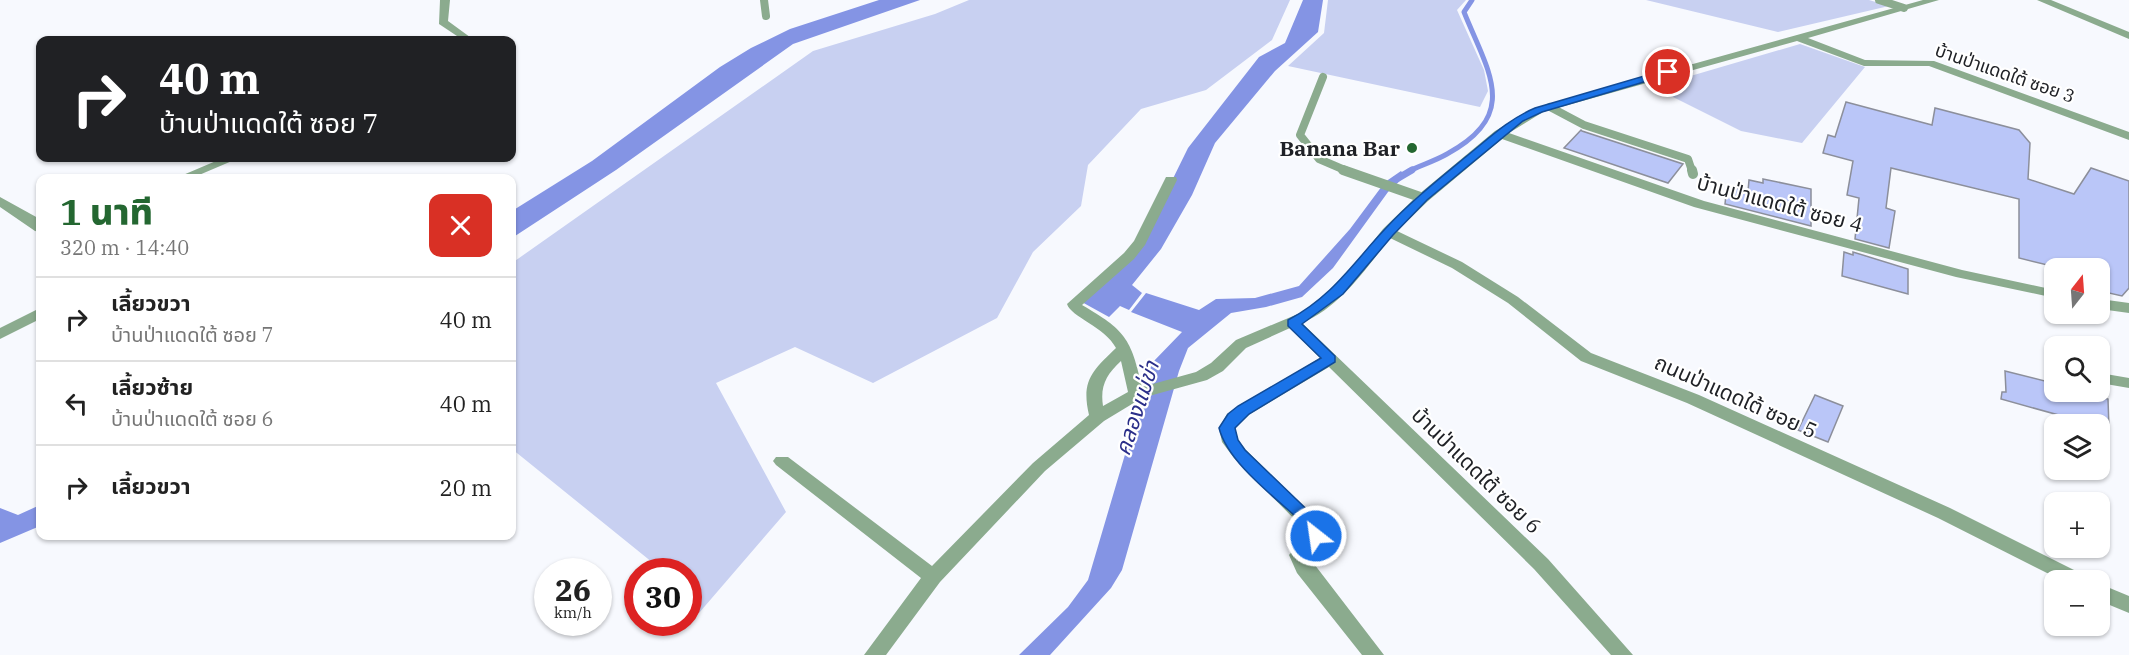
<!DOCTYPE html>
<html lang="th">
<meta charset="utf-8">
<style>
:root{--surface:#fff;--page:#f6f6f6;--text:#222;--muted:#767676;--line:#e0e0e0;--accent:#246731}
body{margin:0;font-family:"IBM Plex Serif","Noto Sans Thai",serif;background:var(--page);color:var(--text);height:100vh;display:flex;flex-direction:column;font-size:22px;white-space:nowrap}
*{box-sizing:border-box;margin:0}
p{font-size:20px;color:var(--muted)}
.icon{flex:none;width:33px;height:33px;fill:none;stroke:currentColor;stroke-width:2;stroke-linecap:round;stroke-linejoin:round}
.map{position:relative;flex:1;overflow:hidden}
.details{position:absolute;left:36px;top:174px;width:480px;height:366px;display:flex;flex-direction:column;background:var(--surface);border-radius:12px;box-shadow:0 2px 4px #0004}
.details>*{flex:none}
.hud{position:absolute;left:36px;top:36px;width:480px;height:126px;border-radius:12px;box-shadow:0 2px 4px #0004;background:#202124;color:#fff;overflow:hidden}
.needle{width:39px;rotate:17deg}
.fabs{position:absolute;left:2044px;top:258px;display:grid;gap:12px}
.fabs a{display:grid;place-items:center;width:66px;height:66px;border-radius:12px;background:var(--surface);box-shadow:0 2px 4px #0004;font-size:30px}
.speed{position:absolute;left:534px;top:558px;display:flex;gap:12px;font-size:30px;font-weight:700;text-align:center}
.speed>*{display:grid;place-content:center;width:78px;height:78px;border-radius:50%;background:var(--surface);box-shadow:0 2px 4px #0004;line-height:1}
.speed small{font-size:15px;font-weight:400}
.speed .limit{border:9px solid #d22;background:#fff;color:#111}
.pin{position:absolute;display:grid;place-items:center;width:51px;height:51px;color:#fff;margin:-26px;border:3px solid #fff;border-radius:50%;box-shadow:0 2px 6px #0007}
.me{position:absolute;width:66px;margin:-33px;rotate:330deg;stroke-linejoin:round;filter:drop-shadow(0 0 4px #0008)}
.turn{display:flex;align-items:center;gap:21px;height:126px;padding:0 24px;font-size:27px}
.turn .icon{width:78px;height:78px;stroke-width:2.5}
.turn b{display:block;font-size:42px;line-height:51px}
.round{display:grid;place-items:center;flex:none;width:63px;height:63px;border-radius:12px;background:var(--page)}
.headline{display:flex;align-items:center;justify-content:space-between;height:102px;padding:0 24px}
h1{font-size:36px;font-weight:800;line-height:45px;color:var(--accent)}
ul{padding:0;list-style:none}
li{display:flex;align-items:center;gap:18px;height:84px;padding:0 24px;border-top:2px solid var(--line)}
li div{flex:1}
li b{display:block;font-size:22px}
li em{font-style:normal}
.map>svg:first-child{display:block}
</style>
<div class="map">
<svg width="2129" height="655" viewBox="0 0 2129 655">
<rect width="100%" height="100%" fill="#f7f9fe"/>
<path fill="#c8d0f1" d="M969,0H1290L1272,40L1206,90L1141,109L1088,165L1081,206L1033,252L997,318L873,383L795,347L716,383L786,512L699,613L689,601L688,572L663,571L512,449V263L813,51L935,14Z
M1328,0H1466L1457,10L1484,70L1488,91L1480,107L1288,66L1324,33Z
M1646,0H1869L1889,6L1778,32Z
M1800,44L1865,67L1802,143L1741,131L1653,87Z"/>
<path fill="#8494e4" d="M879,0H920L793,44L616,170L512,238V211L592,161L720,67L751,48L790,29Z
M1303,0H1323L1318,32L1275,71L1215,143L1192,195L1161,249L1132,285L1142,293L1129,310L1120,306L1109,317L1080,301L1112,276L1158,209L1188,148L1259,57L1285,43Z
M1401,171L1405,176L1388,192L1333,268L1302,297L1266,307L1231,313L1188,348L1179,371L1122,570L1111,588L1050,655H1019L1068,607L1088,580L1152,363L1182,332L1131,312L1146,293L1199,310L1216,299L1255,298L1299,286L1350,229L1385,182Z
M40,505V526L0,543V508L18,515Z"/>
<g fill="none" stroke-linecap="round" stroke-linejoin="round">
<path stroke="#8494e4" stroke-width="5" d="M1409,171C1421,165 1435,161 1447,154C1521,114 1488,72 1464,12L1472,0"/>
<path stroke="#8494e4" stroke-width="7" d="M1395,180L1412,170"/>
</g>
<path fill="#bac6f8" stroke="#8c8f9b" stroke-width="1.5" d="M1846,102L1932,125L1935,108L2019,130L2030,143L2028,179L2074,194L2091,168L2129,181V288L2122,296L2100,291V268H2060L2019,258V199L1891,168L1886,208L1895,211L1889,248L1855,239L1859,198L1847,195L1853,161L1823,153L1828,135L1835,137Z
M1581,130L1582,131L1683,164L1668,183L1564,148Z
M1763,179L1811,189V226L1725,204L1727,186L1748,191L1749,180L1763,183Z
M1844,252L1853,255V252L1908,269V294L1842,276Z
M2005,371L2049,382V392H2077L2108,399L2109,429L2001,399L2002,392H2006Z
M1815,395L1843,406L1828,442L1798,430Z"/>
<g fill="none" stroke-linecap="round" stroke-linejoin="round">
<path stroke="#8bab8e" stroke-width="8" d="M764,0L766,16
M1879,0L1904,8
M1323,77L1300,135L1319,159L1347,171
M1550,107L1584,125L1688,159L1692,171"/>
<path stroke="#8bab8e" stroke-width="10" d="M1343,170L1423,198
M1692,170L1693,174"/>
<path fill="#8bab8e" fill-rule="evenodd" d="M440,0H450L448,21L474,40H463L439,24Z
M1923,0H1939L1808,38L1865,60L1934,61L2129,132V140L1929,66H1864L1797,41L1543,112L1509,133L1704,201L1962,270L2055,290V298L1956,277L1694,207L1502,139L1428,201L1397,231L1462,262L1518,297L1591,353L1699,395L1950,508L2084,575L2086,580H2061L1938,518L1687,403L1581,361L1508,303L1452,268L1390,238C1365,270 1340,307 1302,323L1548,559L1633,655H1611L1534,569L1329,367L1250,414L1235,428L1238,440L1246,450L1323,525L1326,530L1321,541L1308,556L1384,655H1362L1297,573L1289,555L1307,532L1234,458L1222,442L1219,428L1227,414L1320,358L1290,328L1246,348L1223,371L1207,380L1142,398L1104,421L1045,471L940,582L886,655H864L921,578L776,465L773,461L776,457H788L932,566L1033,463L1089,415C1081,381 1092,371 1116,348C1105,327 1071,317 1067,304L1124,253L1134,241L1166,177H1176L1177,180L1145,245L1134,259L1082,305C1125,330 1131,338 1142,387L1196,372L1211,363L1236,340L1305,311L1344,278L1383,229L1418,195L1495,131L1535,108ZM1121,361L1128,392L1103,406C1100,386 1106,375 1121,361Z
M2037,0H2051L2129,32V39Z
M223,158H239L192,178H176Z
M0,197L38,218L40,221V232L35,231L0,207Z
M2100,299L2129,303V313L2100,309Z
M40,308V319L0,339V328Z
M2100,373L2129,378V388L2100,383Z
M2100,584L2129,596V613L2100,601Z"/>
</g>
<path fill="#1a73e8" stroke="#114b97" stroke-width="1.5" d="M1668,69L1673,72L1671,74L1542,112L1523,121L1427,200L1393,235L1343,294L1302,324L1335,356V362L1249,414L1235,428L1238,440L1245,450L1323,525L1325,530L1321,541H1310L1306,526C1279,500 1228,464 1219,428L1228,414L1238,406L1321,358L1288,326V320C1332,297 1353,263 1385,229C1410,202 1439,179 1468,155C1489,138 1509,119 1535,108Z"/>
<circle fill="#246731" stroke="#fff" stroke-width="2" cx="1412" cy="148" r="6"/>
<g text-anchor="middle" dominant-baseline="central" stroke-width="4.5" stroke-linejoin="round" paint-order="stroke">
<g font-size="18" fill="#202227" stroke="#fff">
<text transform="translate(2005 73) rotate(19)">บ้านป่าแดดใต้ ซอย 3</text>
</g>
<g font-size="21" font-weight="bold" fill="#202227" stroke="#fff" text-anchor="end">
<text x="1400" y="148">Banana Bar</text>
</g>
<g font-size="21" fill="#202227" stroke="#fff">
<text transform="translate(1780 203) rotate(15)">บ้านป่าแดดใต้ ซอย 4</text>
<text transform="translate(1736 396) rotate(24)">ถนนป่าแดดใต้ ซอย 5</text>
<text transform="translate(1477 470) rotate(44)">บ้านป่าแดดใต้ ซอย 6</text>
</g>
<g font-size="22" font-style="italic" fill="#2a2e89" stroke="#fff">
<text transform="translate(1136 408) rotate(-72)">คลองแม่ข่า</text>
</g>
</g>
</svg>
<div class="fabs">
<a><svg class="needle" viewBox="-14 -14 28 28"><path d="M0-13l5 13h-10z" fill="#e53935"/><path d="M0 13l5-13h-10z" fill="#767676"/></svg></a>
<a><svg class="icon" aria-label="search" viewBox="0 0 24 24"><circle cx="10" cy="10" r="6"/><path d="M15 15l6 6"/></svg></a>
<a><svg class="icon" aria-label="layers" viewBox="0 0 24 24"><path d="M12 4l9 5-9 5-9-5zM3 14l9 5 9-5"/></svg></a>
<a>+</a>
<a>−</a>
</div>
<div class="speed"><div>26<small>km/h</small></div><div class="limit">30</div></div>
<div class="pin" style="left:1668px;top:72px;background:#d93025"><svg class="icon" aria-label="arrive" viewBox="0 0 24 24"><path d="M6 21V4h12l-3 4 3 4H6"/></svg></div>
<svg class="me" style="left:1316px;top:536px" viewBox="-20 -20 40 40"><circle r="17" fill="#1a73e8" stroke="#fff" stroke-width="3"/><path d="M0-11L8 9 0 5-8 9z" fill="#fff"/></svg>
<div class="hud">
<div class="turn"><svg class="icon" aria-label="right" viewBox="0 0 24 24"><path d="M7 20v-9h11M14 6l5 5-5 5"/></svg><div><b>40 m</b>บ้านป่าแดดใต้ ซอย 7</div></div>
</div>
<section class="details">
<div class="headline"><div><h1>1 นาที</h1><p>320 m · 14:40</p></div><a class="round" style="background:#d93025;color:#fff"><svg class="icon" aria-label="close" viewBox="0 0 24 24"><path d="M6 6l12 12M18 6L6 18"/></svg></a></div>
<ul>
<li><svg class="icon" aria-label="right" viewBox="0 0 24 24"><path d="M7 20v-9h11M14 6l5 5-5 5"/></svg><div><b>เลี้ยวขวา</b><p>บ้านป่าแดดใต้ ซอย 7</p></div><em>40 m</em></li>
<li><svg class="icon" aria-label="left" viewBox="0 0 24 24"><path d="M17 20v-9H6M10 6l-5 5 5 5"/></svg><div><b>เลี้ยวซ้าย</b><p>บ้านป่าแดดใต้ ซอย 6</p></div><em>40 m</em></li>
<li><svg class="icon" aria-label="right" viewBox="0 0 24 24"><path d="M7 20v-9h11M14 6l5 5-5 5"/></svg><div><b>เลี้ยวขวา</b></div><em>20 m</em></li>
</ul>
</section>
</div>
